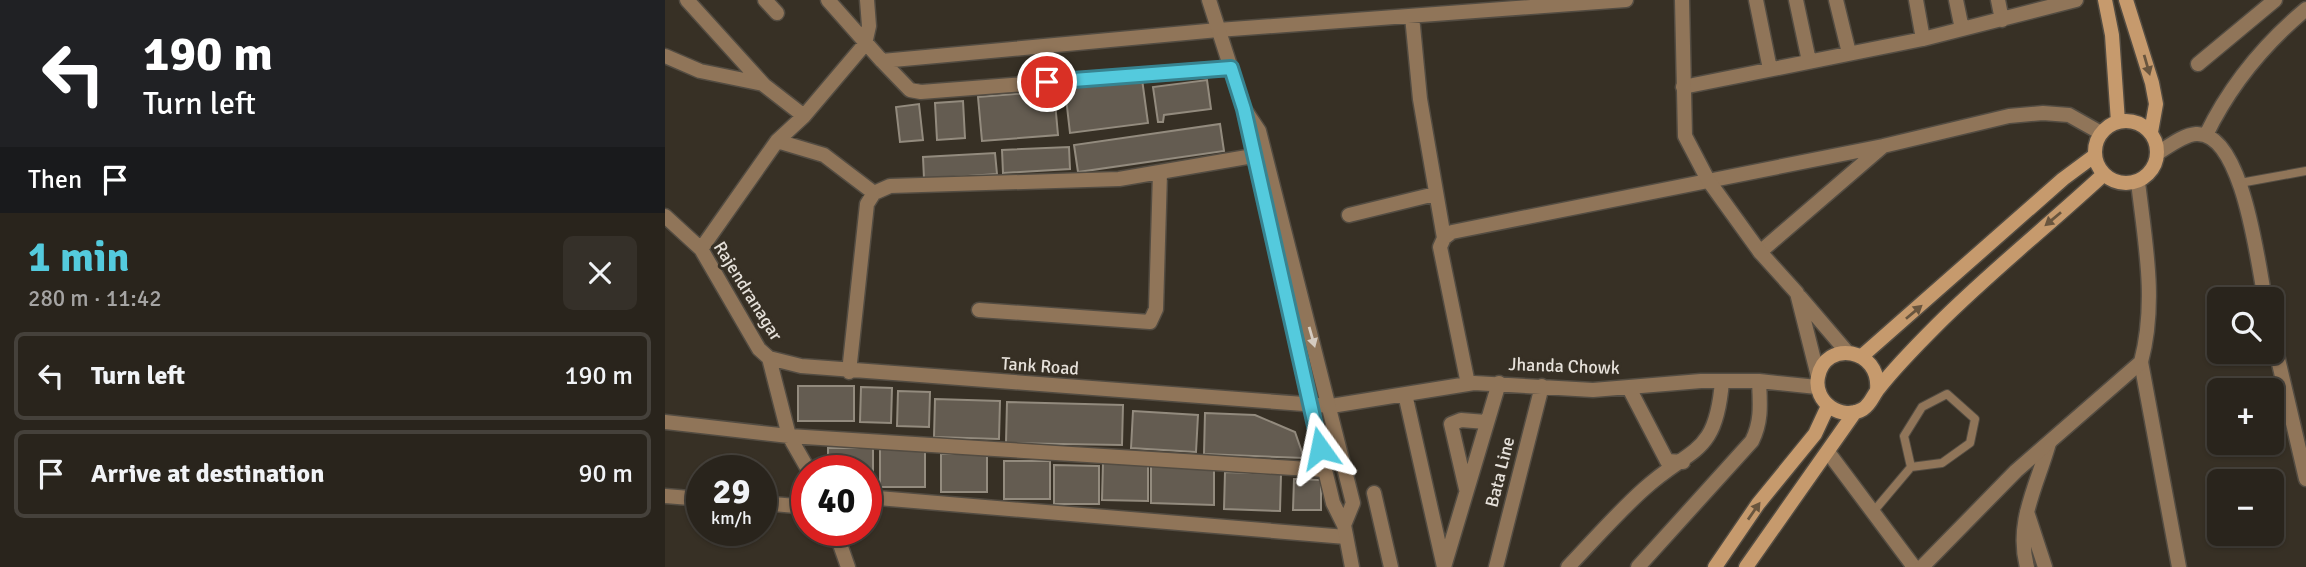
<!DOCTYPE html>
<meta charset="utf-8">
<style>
:root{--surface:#29241c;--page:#353029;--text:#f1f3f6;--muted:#a5a4a3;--line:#45413b;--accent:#54cadd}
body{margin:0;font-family:Signika,sans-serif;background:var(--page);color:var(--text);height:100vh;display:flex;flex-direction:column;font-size:26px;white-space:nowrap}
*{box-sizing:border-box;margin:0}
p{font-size:23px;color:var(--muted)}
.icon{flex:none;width:38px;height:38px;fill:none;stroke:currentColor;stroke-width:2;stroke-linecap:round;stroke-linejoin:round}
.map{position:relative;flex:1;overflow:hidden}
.drawer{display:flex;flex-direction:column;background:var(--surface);width:665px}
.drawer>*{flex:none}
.guide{background:#202124;color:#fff;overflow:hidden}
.buttons{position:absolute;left:1542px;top:287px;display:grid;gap:14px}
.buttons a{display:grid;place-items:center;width:77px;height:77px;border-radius:10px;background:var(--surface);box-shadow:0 2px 5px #0004,0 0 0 2px var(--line);font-size:35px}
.speed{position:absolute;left:21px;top:455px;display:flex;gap:14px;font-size:35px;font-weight:700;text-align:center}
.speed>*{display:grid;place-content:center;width:91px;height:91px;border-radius:50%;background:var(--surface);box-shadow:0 2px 5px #0004,0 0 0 2px var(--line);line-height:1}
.speed small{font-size:18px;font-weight:400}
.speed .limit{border:10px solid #d22;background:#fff;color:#111}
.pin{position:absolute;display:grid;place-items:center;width:60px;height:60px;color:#fff;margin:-30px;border:4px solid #fff;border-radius:50%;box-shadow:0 2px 7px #0007}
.me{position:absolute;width:77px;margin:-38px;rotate:348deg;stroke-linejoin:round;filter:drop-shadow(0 0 5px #0008)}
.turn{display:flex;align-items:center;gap:24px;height:147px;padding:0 28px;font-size:32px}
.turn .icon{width:91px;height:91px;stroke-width:2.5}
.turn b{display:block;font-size:49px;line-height:60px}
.then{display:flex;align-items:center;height:66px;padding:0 28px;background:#0003;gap:14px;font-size:26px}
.round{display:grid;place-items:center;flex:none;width:74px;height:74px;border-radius:10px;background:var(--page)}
.headline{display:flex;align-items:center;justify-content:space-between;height:119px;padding:0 28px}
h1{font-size:42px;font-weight:800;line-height:52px;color:var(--accent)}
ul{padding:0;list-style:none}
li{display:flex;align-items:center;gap:21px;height:88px;margin:0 14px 10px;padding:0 14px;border:4px solid var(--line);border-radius:10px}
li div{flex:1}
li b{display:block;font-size:26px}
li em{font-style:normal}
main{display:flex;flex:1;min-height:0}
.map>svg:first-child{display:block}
</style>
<main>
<section class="drawer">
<div class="guide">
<div class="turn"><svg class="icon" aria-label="left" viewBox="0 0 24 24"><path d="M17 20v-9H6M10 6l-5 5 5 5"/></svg><div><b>190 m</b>Turn left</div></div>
<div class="then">Then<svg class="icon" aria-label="arrive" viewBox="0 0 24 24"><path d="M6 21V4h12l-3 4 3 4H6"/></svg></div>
</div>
<div class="headline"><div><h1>1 min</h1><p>280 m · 11:42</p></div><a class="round"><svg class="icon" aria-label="close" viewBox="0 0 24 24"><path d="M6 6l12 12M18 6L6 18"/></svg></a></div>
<ul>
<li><svg class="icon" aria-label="left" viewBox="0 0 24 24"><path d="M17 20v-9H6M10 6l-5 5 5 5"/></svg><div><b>Turn left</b></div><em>190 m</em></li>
<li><svg class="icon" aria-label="arrive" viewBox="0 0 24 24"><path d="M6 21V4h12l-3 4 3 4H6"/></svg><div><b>Arrive at destination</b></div><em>90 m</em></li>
</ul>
</section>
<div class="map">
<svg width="1641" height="567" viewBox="0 0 1641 567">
<rect width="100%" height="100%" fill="#373025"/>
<path fill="#645c51" stroke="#938b7e" stroke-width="2" d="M477,79L483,123L405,133L400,89Z
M542,80L546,109L499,115L498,122H493L488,87Z
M389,91L393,135L317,141L313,97Z
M298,101L300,138L272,140L270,103Z
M254,104L258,140L235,142L231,107Z
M555,124L559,151L413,172L409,145Z
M404,147L405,169L338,173L337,150Z
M330,153L332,174L259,179L258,157Z
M133,386H189V421H133Z
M196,387L227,388L226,423L195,422Z
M233,391L265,392L264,427L232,426Z
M270,399L335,401L334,439L269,437Z
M342,402L458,405L457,445L341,443Z
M468,411L533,415L531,452L466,448Z
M540,413L590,415L630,432L639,458L539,454Z
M163,448H208V486H201V471H163Z
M215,448L260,449V487H215Z
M276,454H322V492H276Z
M339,461H385V499H339Z
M438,462H483V501L437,500Z
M389,465L434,466V504H389Z
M486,465L549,468V505L486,503Z
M560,472L616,474L615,511L559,509Z
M629,479L656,480V510H628Z"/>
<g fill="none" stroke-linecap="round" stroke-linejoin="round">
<defs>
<path id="service" d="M1575,183L1641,171
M1208,512L1246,467L1239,436L1257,407L1282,394L1310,419L1305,443L1277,463L1246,467"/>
<path id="minor" d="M22,0L99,85L139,116
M100,0L112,13
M163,0L217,61L553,30L961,0
M1091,0L1105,69
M1131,0L1144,61
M1171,0L1184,53
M1251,0L1258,39
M1291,0L1297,29
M1333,0L1337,20
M747,16L755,99L779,238
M0,56L35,71L98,84
M217,61L245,90L256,92L566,68
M1533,64L1610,0
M1018,87L1258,39L1411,0
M1541,135C1565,85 1598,45 1641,9
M112,141L159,155L209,193
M1493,153C1504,146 1518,135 1531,134C1578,131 1593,265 1600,299
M684,215L770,194
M0,216L36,249L94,349L104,358L136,366L666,406L809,383L928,390L1036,381H1094L1152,387
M36,249L112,141L139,116L200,44L204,26L202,0
M1095,252L1217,147
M314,310L485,322L491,309L495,173
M1606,329L1641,479
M104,358L124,436L144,471
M1476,362L1514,567
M184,372L202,204L209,193L225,186L454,179L588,156
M803,384L775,247L779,238L787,232L1218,146L1344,116L1378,113L1404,115L1436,133
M964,388L1002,461L1018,462
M740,394L779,567
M0,422L124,436L660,470
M1163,452L1249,567
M801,489L786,424L796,420L821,422
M709,493L726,567
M0,496L37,499
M201,497L681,537
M96,503L142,507
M1362,512L1380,567
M170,530L183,567
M779,567L834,383
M831,567L877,386
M903,567C928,541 952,513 979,489C1026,446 1051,457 1057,381
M973,567L1087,441C1097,421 1095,403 1094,381
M1362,567C1350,522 1372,486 1384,443"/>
<path id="tertiary" d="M544,0L579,109L660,470L668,503L679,525L687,567
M1017,0L1020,136L1043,180L1095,252L1132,293L1153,376
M582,113L594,131L688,503L679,525
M1135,297L1182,352
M1257,567L1351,471L1476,362C1492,302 1480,242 1473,182"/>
<path id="secondary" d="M1440,0L1447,35L1453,122
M1461,0L1487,83L1491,104L1486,132
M1430 152a31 31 0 1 1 62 0a31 31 0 1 1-62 0Z
M1197,356L1398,179L1429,156
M1212,390C1216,348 1160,339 1153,377C1148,402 1177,422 1198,409C1206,404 1208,395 1214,388C1231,366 1252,345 1272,325C1325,272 1384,225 1439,174
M1050,567L1093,504L1150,434L1163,406
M1081,567L1190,412"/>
</defs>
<use href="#service" stroke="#534c42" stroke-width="10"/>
<use href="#minor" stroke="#534c42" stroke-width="17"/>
<use href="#tertiary" stroke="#534c42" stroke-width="17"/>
<use href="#secondary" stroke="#534c42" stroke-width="17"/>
<use href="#service" stroke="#907559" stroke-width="8"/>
<use href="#minor" stroke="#907559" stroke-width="14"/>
<use href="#tertiary" stroke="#907559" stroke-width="14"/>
<use href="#secondary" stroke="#c69a6d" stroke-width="14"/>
</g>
<defs><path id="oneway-solid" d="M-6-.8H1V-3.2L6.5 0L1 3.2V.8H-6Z" transform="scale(1.75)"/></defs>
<g fill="#69553e">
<use href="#oneway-solid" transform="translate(1482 65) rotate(74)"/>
<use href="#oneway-solid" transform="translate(1388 219) rotate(140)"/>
<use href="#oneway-solid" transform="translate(1249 312) rotate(-40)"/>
<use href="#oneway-solid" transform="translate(1089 511) rotate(-55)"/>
</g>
<use fill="#d5cbc0" href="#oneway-solid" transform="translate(647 337) rotate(74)"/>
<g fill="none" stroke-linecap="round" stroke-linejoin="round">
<defs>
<path id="route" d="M382,82L566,68L579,109L655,448"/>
</defs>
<use href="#route" stroke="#378390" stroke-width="18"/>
<use href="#route" stroke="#54cadd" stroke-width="12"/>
</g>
<g text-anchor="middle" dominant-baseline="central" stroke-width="6" stroke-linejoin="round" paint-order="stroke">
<g font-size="18" fill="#e6e1da" stroke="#373025">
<text transform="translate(83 291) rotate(58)">Rajendranagar</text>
<text transform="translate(375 366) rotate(4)">Tank Road</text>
<text transform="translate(899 366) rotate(2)">Jhanda Chowk</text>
<text transform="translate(835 472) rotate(-76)">Bata Line</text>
</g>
</g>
</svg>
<div class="buttons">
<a><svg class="icon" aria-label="search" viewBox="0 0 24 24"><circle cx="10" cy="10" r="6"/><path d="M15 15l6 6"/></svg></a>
<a>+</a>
<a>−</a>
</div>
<div class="speed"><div>29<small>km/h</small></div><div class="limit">40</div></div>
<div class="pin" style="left:382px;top:82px;background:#d93025"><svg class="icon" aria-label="arrive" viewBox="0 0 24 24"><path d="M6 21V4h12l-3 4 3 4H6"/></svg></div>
<svg class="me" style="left:655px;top:448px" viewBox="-20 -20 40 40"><path d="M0-17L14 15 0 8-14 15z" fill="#54cadd" stroke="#fff" stroke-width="4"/></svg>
</div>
</main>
